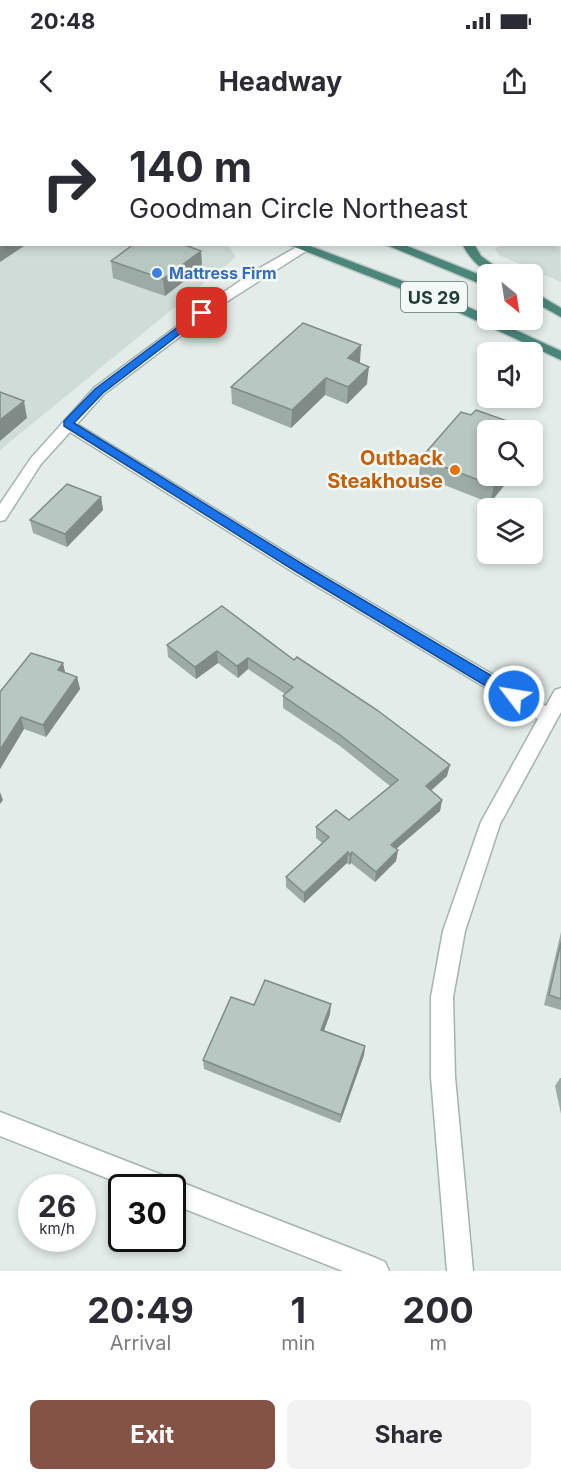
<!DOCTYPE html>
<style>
:root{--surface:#fff;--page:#f2f2f3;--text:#2b2b33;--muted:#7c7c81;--accent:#845345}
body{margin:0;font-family:Inter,sans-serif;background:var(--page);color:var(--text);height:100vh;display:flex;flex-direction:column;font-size:22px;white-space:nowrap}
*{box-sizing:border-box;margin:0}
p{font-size:20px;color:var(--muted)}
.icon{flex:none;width:33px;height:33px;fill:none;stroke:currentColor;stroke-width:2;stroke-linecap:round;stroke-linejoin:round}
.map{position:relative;height:1151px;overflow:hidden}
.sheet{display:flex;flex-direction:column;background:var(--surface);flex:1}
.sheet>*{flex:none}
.banner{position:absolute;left:0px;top:0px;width:561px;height:126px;box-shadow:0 3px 9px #0003;background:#fff;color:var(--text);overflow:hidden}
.needle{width:39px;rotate:150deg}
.buttons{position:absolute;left:477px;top:144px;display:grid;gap:12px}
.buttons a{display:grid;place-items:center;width:66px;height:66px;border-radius:9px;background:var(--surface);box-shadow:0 3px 9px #0003;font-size:30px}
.speed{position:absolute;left:18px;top:1054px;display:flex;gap:12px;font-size:30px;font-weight:700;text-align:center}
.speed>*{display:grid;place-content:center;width:78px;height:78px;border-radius:50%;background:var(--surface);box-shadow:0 3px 9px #0003;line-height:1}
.speed small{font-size:15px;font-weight:400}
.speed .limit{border:3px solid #111;border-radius:9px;background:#fff;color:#111}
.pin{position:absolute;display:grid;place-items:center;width:51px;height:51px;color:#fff;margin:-26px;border-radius:12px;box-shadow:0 3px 9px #0006}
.me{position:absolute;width:66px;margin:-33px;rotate:301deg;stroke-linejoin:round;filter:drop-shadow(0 0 4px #0008)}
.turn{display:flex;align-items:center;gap:21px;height:126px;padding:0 30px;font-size:27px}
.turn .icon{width:78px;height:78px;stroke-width:2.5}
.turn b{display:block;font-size:42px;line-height:51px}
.eta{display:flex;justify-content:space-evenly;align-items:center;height:102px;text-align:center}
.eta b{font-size:36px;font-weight:700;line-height:42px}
.button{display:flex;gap:12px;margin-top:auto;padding:12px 30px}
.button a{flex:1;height:69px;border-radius:9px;background:var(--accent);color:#fff;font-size:24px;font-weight:700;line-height:69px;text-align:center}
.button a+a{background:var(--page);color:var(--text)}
.status{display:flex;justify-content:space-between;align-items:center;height:42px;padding:0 30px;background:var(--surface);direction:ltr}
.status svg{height:16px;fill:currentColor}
header{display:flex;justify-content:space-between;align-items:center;height:78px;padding:0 30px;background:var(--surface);font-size:27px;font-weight:700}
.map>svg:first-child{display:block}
</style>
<div class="status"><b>20:48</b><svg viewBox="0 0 49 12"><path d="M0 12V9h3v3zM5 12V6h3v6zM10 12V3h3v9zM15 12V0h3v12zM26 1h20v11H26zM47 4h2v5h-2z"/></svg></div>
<header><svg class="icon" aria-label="back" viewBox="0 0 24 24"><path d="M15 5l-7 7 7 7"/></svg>Headway<svg class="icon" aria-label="share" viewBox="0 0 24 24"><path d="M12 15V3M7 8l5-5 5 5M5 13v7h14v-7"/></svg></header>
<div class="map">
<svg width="561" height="1151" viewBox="0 0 561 1151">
<rect width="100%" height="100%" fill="#e2ece8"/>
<path fill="#d0dcd7" d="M0,0H545L552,1L2,2V124L228,125L236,137L0,330Z
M560,118L561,162L499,135L495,129L500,125L560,124Z"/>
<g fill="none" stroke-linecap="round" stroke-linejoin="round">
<defs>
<path id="minor" d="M560,104H561V110H560Z
M302,124H317L223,184L104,274L77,304L305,444L546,586L555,570L561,568V592L500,704L465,811L453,877L455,957L473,1151H447L431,957V877L443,811L481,702L538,599L293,452L70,312L41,344L5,400L0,401V384L31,338L94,268L215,178L258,149Z
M0,992L376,1138L385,1142L389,1151H343L172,1084V1068H132L0,1016Z"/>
<path id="trunk" d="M0,0H10L11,2H2V4Z
M0,30H2V36H0Z
M287,124H305L453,180L488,196V200H494L561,231V240L445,186Z
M384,124H402L488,158V167Z
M462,124H474L481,136L506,154C485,156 472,142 462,124Z
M532,171L561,188V197L532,181Z"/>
</defs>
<use href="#minor" stroke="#a5b4af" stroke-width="3"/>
<use href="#trunk" stroke="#c1c9c7" stroke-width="3"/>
<use href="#minor" fill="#fff" fill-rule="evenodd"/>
<use href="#trunk" fill="#4a867a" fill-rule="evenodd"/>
</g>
<path fill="#9daba6" d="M201,131L202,147L165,176L113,158L111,141Z
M361,225L359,243L367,264L347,284L325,275L291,308L232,284L231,267Z
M471,295L513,303L511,310L512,356L490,383L419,355L421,338Z
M101,377L103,390L67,427L33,413L30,400Z
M222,486L447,656L431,671L442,680L440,691L396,729L398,730L396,741L375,762L351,743L349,745L347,743L304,783L286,767V757L322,723L316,718V707L349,700L390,666L340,626L283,588V576L285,574L248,549L238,558L218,543L196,559L168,537L167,525Z
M65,553L77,557L80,569L46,617L24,609L0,649V572Z
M561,812V890L544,885Z
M254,885L330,894L324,910L365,926L364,935L340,1003L204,949L203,940Z
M560,958H561V994L555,966Z"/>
<path fill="#808b87" d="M426,0H438L437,2H425Z
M2,123V124H27L0,142V124Z
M201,131L202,147L165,176L163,159Z
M361,225L360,242L347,255L348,238Z
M369,247L367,264L347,284L348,267Z
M326,258L325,275L291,308L292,290Z
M24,281L27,298L0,321V300Z
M502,356H512L490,383L494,366Z
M101,377L103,390L67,427L65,414Z
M217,531L218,543L196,559L195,547Z
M248,538V549L238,558L237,546Z
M63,543L66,556L58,550Z
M77,557L80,569L46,617L43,605Z
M21,597L24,609L0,649V630Z
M450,645L447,656L423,677L426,666Z
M0,672L3,680L0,684Z
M442,680L440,691L389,735L391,725Z
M398,730L396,741L375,762L376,752Z
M348,732L347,743L304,783V773Z
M352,732L351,743L349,745L350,735Z
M331,884L330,894L321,919V910Z
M365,926L364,935L340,1003L341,995Z"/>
<path fill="#b7c7c1" stroke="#808b87" stroke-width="1.5" d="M371,0H426L425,2H369Z
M0,72L2,73V123L0,124Z
M134,124H182L201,131L163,159L111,141Z
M303,203L361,225L348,238L369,247L348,267L326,258L292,290L231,267Z
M0,272L24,281L0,300Z
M476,290L513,303L508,309L513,310H488V356H502L494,366L421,338L461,292L471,295Z
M67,364L101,377L65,414L30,400Z
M222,486L294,540L297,537L377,590L450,645L426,666L442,680L391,725L398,730L376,752L352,732L350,735L348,732L304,773L286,757L329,717L316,707L336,690L349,700L398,660L340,615L283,576L293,567L248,538L237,546L217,531L195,547L167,525Z
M31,533L63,543L58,550L77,557L43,605L21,597L0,630V572Z
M561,822V879L549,875Z
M265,860L331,884L321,910L365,926L341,995L203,940L231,877L254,885Z"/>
<path fill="#1a73e8" stroke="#114b97" stroke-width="1.5" d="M199,191L207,193L103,273L74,303L304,445L519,572L521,576L519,580H509L295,451L64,306V301L95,269Z"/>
<circle fill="#3f7fe0" stroke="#f3f9f6" stroke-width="2" cx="157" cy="153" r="6"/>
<circle fill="#e8710a" stroke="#f3f9f6" stroke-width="2" cx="455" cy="350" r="6"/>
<g text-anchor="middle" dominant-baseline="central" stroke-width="5" stroke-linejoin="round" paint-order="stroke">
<g font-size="16" font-weight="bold" fill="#366cbe" stroke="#f3f9f6" text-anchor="start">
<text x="169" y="153">Mattress Firm</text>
</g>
<rect fill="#f3f9f6" stroke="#617570" stroke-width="1.5" x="401" y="162" width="66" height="30" rx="4.5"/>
<g font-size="18" font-weight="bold" fill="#223d37">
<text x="434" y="177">US 29</text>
</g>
<g font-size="20" font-weight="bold" fill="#c56008" stroke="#f3f9f6" text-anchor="end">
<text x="443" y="338">Outback<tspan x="443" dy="23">Steakhouse</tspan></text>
</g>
</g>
</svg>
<div class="buttons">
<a><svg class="needle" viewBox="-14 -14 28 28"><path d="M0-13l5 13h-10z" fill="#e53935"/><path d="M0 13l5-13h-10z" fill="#7c7c81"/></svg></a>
<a><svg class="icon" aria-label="sound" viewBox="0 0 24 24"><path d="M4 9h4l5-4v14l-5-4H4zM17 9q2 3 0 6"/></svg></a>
<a><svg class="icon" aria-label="search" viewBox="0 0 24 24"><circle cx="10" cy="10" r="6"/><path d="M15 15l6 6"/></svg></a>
<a><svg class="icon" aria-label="layers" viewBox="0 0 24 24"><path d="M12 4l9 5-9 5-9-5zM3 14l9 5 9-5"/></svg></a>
</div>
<div class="speed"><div>26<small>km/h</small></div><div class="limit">30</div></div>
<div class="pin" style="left:202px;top:193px;background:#d93025"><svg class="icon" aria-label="arrive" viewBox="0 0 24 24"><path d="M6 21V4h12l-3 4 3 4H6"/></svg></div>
<svg class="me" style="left:514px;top:576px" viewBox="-20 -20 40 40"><circle r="17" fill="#1a73e8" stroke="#fff" stroke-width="3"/><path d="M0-11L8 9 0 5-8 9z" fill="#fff"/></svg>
<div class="banner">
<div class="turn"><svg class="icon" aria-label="right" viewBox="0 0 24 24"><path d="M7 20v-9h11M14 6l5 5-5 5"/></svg><div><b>140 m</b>Goodman Circle Northeast</div></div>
</div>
</div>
<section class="sheet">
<div class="eta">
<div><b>20:49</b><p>Arrival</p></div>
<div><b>1</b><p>min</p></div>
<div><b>200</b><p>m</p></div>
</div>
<div class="button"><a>Exit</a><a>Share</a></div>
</section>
